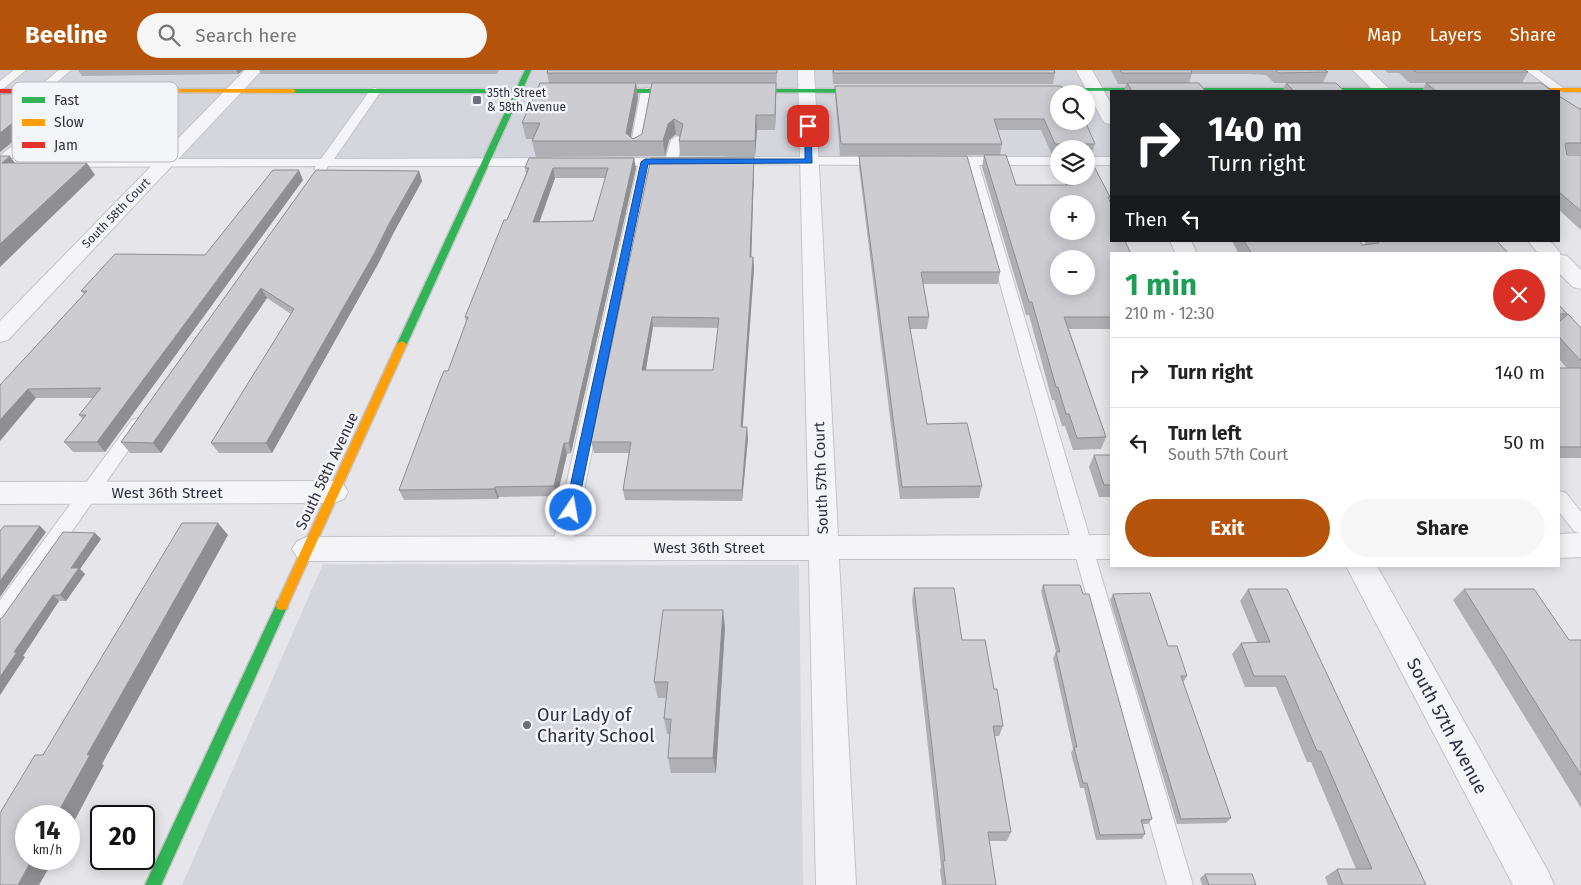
<!DOCTYPE html>
<meta charset="utf-8">
<style>
:root{--surface:#fff;--page:#f6f6f6;--text:#222;--muted:#767676;--line:#e0e0e0;--accent:#b45309}
body{margin:0;font-family:"Fira Sans",sans-serif;background:var(--page);color:var(--text);height:100vh;display:flex;flex-direction:column;font-size:19px;white-space:nowrap}
*{box-sizing:border-box;margin:0}
p{font-size:16px;color:var(--muted)}
.icon{flex:none;width:28px;height:28px;fill:none;stroke:currentColor;stroke-width:2;stroke-linecap:round;stroke-linejoin:round}
.map{position:relative;flex:1;overflow:hidden}
.drawer{position:absolute;left:1110px;top:182px;width:450px;height:315px;display:flex;flex-direction:column;background:var(--surface);border-radius:0px;box-shadow:0 2px 12px #0003}
.drawer>*{flex:none}
.banner{position:absolute;left:1110px;top:20px;width:450px;height:152px;border-radius:0px;box-shadow:0 2px 12px #0003;background:#202124;color:#fff;overflow:hidden}
.fabs{position:absolute;left:1050px;top:15px;display:grid;gap:10px}
.fabs a{display:grid;place-items:center;width:45px;height:45px;border-radius:50%;background:var(--surface);box-shadow:0 2px 12px #0003;font-size:25px}
.speed{position:absolute;left:15px;top:735px;display:flex;gap:10px;font-size:25px;font-weight:700;text-align:center}
.speed>*{display:grid;place-content:center;width:65px;height:65px;border-radius:50%;background:var(--surface);box-shadow:0 2px 12px #0003;line-height:1}
.speed small{font-size:12px;font-weight:400}
.speed .limit{border:2px solid #111;border-radius:8px;background:#fff;color:#111}
.pin{position:absolute;display:grid;place-items:center;width:42px;height:42px;color:#fff;margin:-21px;border-radius:10px;box-shadow:0 2px 8px #0006}
.me{position:absolute;width:55px;margin:-28px;rotate:12deg;stroke-linejoin:round;filter:drop-shadow(0 0 4px #0008)}
.turn{display:flex;align-items:center;gap:18px;height:105px;padding:0 15px;font-size:22px}
.turn .icon{width:65px;height:65px;stroke-width:2.5}
.turn b{display:block;font-size:35px;line-height:42px}
.then{display:flex;align-items:center;height:48px;padding:0 15px;background:#0003;gap:10px;font-size:19px}
.round{display:grid;place-items:center;flex:none;width:52px;height:52px;border-radius:26px;background:var(--page)}
.head{display:flex;align-items:center;justify-content:space-between;height:85px;padding:0 15px}
h1{font-size:30px;font-weight:700;line-height:38px;color:#1e9e55}
.action{display:flex;gap:10px;margin-top:auto;padding:10px 15px}
.action a{flex:1;height:58px;border-radius:30px;background:var(--accent);color:#fff;font-size:20px;font-weight:700;line-height:58px;text-align:center}
.action a+a{background:var(--page);color:var(--text)}
ul{padding:0;list-style:none}
li{display:flex;align-items:center;gap:15px;height:70px;padding:0 15px;border-top:1px solid var(--line)}
li div{flex:1}
li b{display:block;font-size:19px}
li em{font-style:normal}
header{display:flex;align-items:center;gap:30px;box-sizing:border-box;height:70px;padding:0 25px;background:var(--accent);color:#fff}
header strong{font-size:24px}
nav{display:flex;gap:28px;margin-inline-start:auto;font-size:18px}
.search{width:350px;height:45px;background:var(--page);display:flex;align-items:center;gap:12px;box-sizing:border-box;padding:0 18px;border-radius:28px;color:var(--muted);font-size:19px}
.map>svg:first-child{display:block}
</style>
<header>
<strong>Beeline</strong>
<div class="search"><svg class="icon" aria-label="search" viewBox="0 0 24 24"><circle cx="10" cy="10" r="6"/><path d="M15 15l6 6"/></svg>Search here</div>
<nav><a>Map</a><a>Layers</a><a>Share</a></nav>
</header>
<div class="map">
<svg width="1581" height="815" viewBox="0 0 1581 815">
<rect width="100%" height="100%" fill="#e6e6ea"/>
<path fill="#d5d5dd" fill-rule="evenodd" d="M0,0H1581V88H1559V21H1111V89H1086V79H1059V89L0,91ZM1059,24H1086V51H1059Z
M323,494L799,495L803,815H182Z"/>
<g fill="none" stroke-linecap="round" stroke-linejoin="round">
<defs>
<path id="lane" d="M14,0H26L4,18L0,19V11Z
M59,0H71L44,23H36L34,21L36,19Z
M1526,0H1538L1566,20L1560,23L1559,21H1554Z
M85,18L89,19L91,21L89,23L11,89H321L371,19L375,18L381,21L334,89L551,88L557,92L551,96H328L325,102L320,103L314,99L316,96L0,97V86L81,19Z
M123,18L127,19L129,21L127,23L67,78L106,79L168,19L172,18L178,21L113,86L57,84L55,77L61,69L119,19Z
M647,18L653,21L642,79L636,83L630,79L641,21Z
M677,66L683,70L678,89L682,92L680,95L651,96L572,478L569,484L562,486L555,484L552,478L638,96H609L603,92L609,88H666L671,70Z
M729,87H884L890,91L884,95L725,94L723,91L725,88Z
M944,87H1059V95H979L1193,815H1167L967,95L940,94L938,91L940,88Z
M1086,87H1111V95H1086Z
M138,348L144,350L147,354L144,358L8,553L0,556V530L132,350Z
M1559,421L1566,423L1581,442V464L1574,461L1559,442Z"/>
<path id="street" d="M245,0H262L8,270L0,272V251Z
M798,0H814L838,466L1111,465V489H839L856,815H816L809,490L307,491L297,487L292,479L297,471L307,467L809,466Z
M1076,0H1092L1111,34V54L1105,53L1102,49Z
M1353,0H1370L1391,21H1374Z
M1170,171H1191L1197,184H1176Z
M1528,171H1550L1558,180L1561,185L1567,186L1581,200V219L1573,217L1559,203V184H1539Z
M334,411L344,415L348,422L344,429L334,433L0,434V412Z
M1581,463V487L1559,488V464Z
M1346,496H1377L1548,801L1554,815H1513Z"/>
<path id="fast" d="M525,0H531L523,19H688L691,21L688,23H521L407,274L402,277L399,276L397,274L514,23H293L290,21L293,19H516Z
M1026,18H1458L1461,20L1024,21V19Z
M739,19H871L874,21L871,23L737,22V20Z
M282,530L287,531L288,535L161,815H145L276,535L277,531Z"/>
<path id="slow" d="M1514,18H1581V22L1512,21V19Z
M132,19H293L296,21L293,23L130,22V20Z
M402,271L407,274L288,535L287,539L282,540L277,539L276,535L397,274Z"/>
<path id="jam" d="M0,19H132L135,21L132,23H0Z"/>
</defs>
<use href="#lane" stroke="#c4c4c8" stroke-width="2"/>
<use href="#street" stroke="#c4c4c8" stroke-width="2"/>
<use href="#fast" stroke="#c4c4c8" stroke-width="3"/>
<use href="#slow" stroke="#c4c4c8" stroke-width="3"/>
<use href="#jam" stroke="#c4c4c8" stroke-width="3"/>
<use href="#lane" fill="#f5f5f7" fill-rule="evenodd"/>
<use href="#street" fill="#f5f5f7" fill-rule="evenodd"/>
<use href="#fast" fill="#30b455" fill-rule="evenodd"/>
<use href="#slow" fill="#ff9f0a" fill-rule="evenodd"/>
<use href="#jam" fill="#e5322d" fill-rule="evenodd"/>
</g>
<path fill="#afafb4" fill-rule="evenodd" d="M78,0H243L238,4L82,6Z
M259,0H499L497,4H261Z
M777,0L775,60H757L755,86H680L679,71L680,67L676,64L669,70L665,86L536,87L532,71L533,69H526L522,53L549,13L547,3ZM636,14H652L642,64L633,69L630,67L638,28Z
M832,0H1054L1055,3L1053,14H833Z
M1111,0H1325L1328,2L1323,13L1344,21H1283L1286,13H1274L1266,5L1249,4H1192L1189,13L1205,21H1124L1126,14H1118Z
M1385,0H1525L1528,2L1522,13L1552,21H1422L1426,13H1410L1399,3H1388Z
M835,16L1065,24L1095,74L1091,85H1088L1110,127L1109,129L1111,184V259H1069L1106,367L1101,379L1073,380L1065,356H1062L1054,330H1052L1029,245H1026L982,97L984,85L1016,115H1065L1061,106H1086V79H1059V86L1052,85L1041,60H998L1002,74L1000,85L840,86L835,27Z
M1559,26L1579,39L1581,37V84H1566L1567,85H1581V160L1559,140Z
M859,86L1000,202L998,214H923L929,247L927,259H910L927,354L982,416L979,428L900,429L859,97Z
M651,88L754,98L751,187H753L754,198L742,357L748,368L742,431L625,430L623,420L629,383H594L591,372ZM653,257L718,258L713,300H646Z
M1059,89V101L1057,97Z
M525,98H636L571,383L567,384L557,426L499,427L498,429L404,430L399,420L448,301L466,252L465,247L507,150L526,104ZM555,108H605L593,151L539,152Z
M316,100L419,101L422,111L394,162L378,194L272,383H219L211,373L291,244L267,228L161,383H130L121,372Z
M303,110L105,382H73L64,372L83,349L79,345L93,328H36L0,315L84,224L81,221L205,185Z
M1232,171H1360L1362,175L1366,174L1364,171H1497L1509,184H1239Z
M1559,235L1581,258V388H1559V298H1567L1559,289Z
M1094,385H1111V427H1099L1089,397Z
M95,463L101,469L80,499L85,504L66,531H59L23,586L25,587L0,625V549L2,548Z
M1043,515L1152,749L1148,754H1143L1145,764L1142,769L1096,770L1084,718H1080L1071,683L1073,679L1053,588L1056,582L1041,521Z
M914,518L962,570L994,619L1003,656L999,666H995L1011,762L1007,771H989L996,815H942L940,800L941,797L912,530Z
M1248,519L1426,815H1328L1325,807L1337,799H1356L1311,692H1307L1276,617H1245L1232,584L1241,573L1257,572L1240,531Z
M1464,519L1569,570H1581V738L1453,530Z
M1113,524L1168,576L1187,606L1183,612L1231,748L1226,753L1177,754L1110,530Z
M725,557L716,703H671L668,688L670,664H667L664,649L666,628H658L654,612Z
M1205,804L1256,815H1202L1200,808Z"/>
<path fill="#8f8f92" d="M236,0H243L238,4Z
M636,13L638,28L630,71L626,63Z
M776,13V27L775,60V45Z
M50,23L58,35L0,82V63Z
M756,45L757,60L755,86V71Z
M674,49L676,64L669,70L665,86L663,71L668,54Z
M10,86L19,99L2,93Z
M754,87V98L751,198L750,187Z
M634,88L636,98L571,383L569,373Z
M87,93L95,105L0,197V174Z
M553,98L555,108L536,162L533,152Z
M299,100L303,110L105,382L97,372Z
M419,101L422,111L394,162L378,194L272,383L266,373Z
M753,187L754,198L742,368L741,357Z
M261,218L267,228L161,383L153,373Z
M652,247L653,257L644,310L642,300Z
M28,319L36,328L0,371V350Z
M747,357L748,368L742,431V420Z
M564,373L567,384L557,426L554,416Z
M495,417L499,427L498,429L494,419Z
M218,453L228,465L102,694L104,695L69,761V746H56L87,685Z
M40,456L46,462L0,527V511Z
M95,463L101,469L80,499L85,504L66,531L60,525L71,498Z
M53,525L59,531L23,586L25,587L0,625V607L14,582Z
M723,540L725,557L716,703L713,688Z
M32,789H54L39,815H18Z"/>
<path fill="#ccccd1" stroke="#8f8f92" fill-rule="evenodd" d="M548,0H777V3H547Z
M833,0H1054L1055,3H834Z
M1120,0H1191L1192,3H1122Z
M1276,0H1325L1328,2L1278,3Z
M1413,0H1525L1528,2H1416Z
M540,13H636L626,63L633,69L642,64L652,13H776L775,45H756L755,71H679L683,54L674,49L668,54L663,71H532L540,53H522Z
M1127,13H1199L1205,21H1132Z
M1286,13H1336L1344,21H1294Z
M1426,13H1541L1552,21H1436Z
M835,16H1061L1065,24H1059V51H1085L1095,74H1084L1086,79H1063V74H1055L1044,49H994L1002,74H841Z
M50,23L0,63V24Z
M1559,26L1581,40V73H1566L1565,75L1567,85H1581V141L1559,122Z
M1086,81L1110,127H1108L1111,134V171H1125L1131,184H1111V247H1064L1106,367L1077,368L1069,344H1066L1058,317H1056L1032,232H1029L984,85H1006L1016,115H1073L1069,106H1086ZM1059,134H1086V161H1059ZM1059,189H1086V216H1059Z
M0,86H10L2,93H87L0,174Z
M859,86H967L1000,202H921L929,247H908L927,354L967,353L982,416L902,417Z
M754,87L750,187H753L741,357H747L742,420H623L631,372H591L651,88ZM652,247L719,248L713,300H642Z
M529,88H634L569,373H564L554,416L495,417L494,419L399,420L439,313L444,301H448L468,247H465L504,150H507L529,98H525ZM553,98H608L593,151L533,152Z
M273,100H299L97,372H64L86,345H79L101,318L28,319L0,350V315L87,221H81L115,184L205,185Z
M316,100L419,101L390,152L374,184L266,373H211L294,239L261,218L153,373L121,372Z
M1244,171H1360L1362,175L1379,173L1378,171H1497L1509,184H1252Z
M1559,235L1567,244H1559Z
M1568,244L1581,258V291L1559,267V252Z
M1559,298H1581V377H1559Z
M1094,385H1111V415H1104Z
M182,453H218L87,685H90L56,746H26V789H32L18,815H0V743L35,685H43Z
M4,456H40L0,511V461Z
M63,462L95,463L71,498H79L60,525H53L14,582H17L0,607V549L2,548Z
M1043,515H1080L1083,524H1089L1152,749L1141,750L1145,764L1100,765L1087,713H1083L1074,677H1077L1056,582H1060Z
M914,518H954L962,570H985L994,619H997L1003,656H993L1011,762H988L996,815H946L943,791H945Z
M1248,519H1287L1426,815H1343L1337,799H1372L1321,681H1317L1285,606H1254L1241,573L1270,572Z
M1464,519H1534L1569,570H1581V705Z
M1150,523L1168,576H1177L1187,606H1181L1231,748L1181,749L1113,524Z
M663,540H723L713,688H668L671,649H664L668,612H654Z
M1205,804H1252L1256,815H1209Z"/>
<path fill="#1a73e8" stroke="#114b97" d="M805,54L811,56L812,93L648,94L577,440L575,443H566L565,440L641,92L645,89H805Z"/>
<g fill="#6e6f7d" stroke="#f4f5f8" stroke-width="2">
<rect x="472" y="25" width="10" height="10" rx="2.5"/>
<circle cx="527" cy="655" r="5"/>
</g>
<g text-anchor="middle" dominant-baseline="central" stroke-width="5" stroke-linejoin="round" paint-order="stroke">
<g font-size="12" fill="#2d2f42" stroke="#f4f5f8" text-anchor="start">
<text x="487" y="23">35th Street<tspan x="487" dy="14">&amp; 58th Avenue</tspan></text>
</g>
<g font-size="12" fill="#2d2f42" stroke="#f4f5f8">
<text transform="translate(116 143) rotate(-46)">South 58th Court</text>
</g>
<g font-size="15" fill="#2d2f42" stroke="#f4f5f8">
<text transform="translate(327 401) rotate(-65)">South 58th Avenue</text>
<text transform="translate(821 408) rotate(-92)">South 57th Court</text>
<text x="167" y="423">West 36th Street</text>
<text x="709" y="478">West 36th Street</text>
</g>
<g font-size="18" fill="#2d2f42" stroke="#f4f5f8" text-anchor="start">
<text x="537" y="645">Our Lady of<tspan x="537" dy="21">Charity School</tspan></text>
</g>
<g font-size="18" fill="#2d2f42" stroke="#f4f5f8">
<text transform="translate(1447 656) rotate(62)">South 57th Avenue</text>
</g>
</g>
<rect x="12" y="12" width="166" height="80" rx="8" fill="#f4f5f8" stroke="#b8bac1" stroke-width="1"/>
<rect x="22" y="27" width="23" height="6" fill="#30b455"/>
<rect x="22" y="49" width="23" height="7" fill="#ff9f0a"/>
<rect x="22" y="72" width="23" height="6" fill="#e5322d"/>
<g font-size="14" fill="#2d2f42">
<text x="54" y="35">Fast</text>
<text x="54" y="57">Slow</text>
<text x="54" y="80">Jam</text>
</g>
</svg>
<div class="fabs">
<a><svg class="icon" aria-label="search" viewBox="0 0 24 24"><circle cx="10" cy="10" r="6"/><path d="M15 15l6 6"/></svg></a>
<a><svg class="icon" aria-label="layers" viewBox="0 0 24 24"><path d="M12 4l9 5-9 5-9-5zM3 14l9 5 9-5"/></svg></a>
<a>+</a>
<a>−</a>
</div>
<div class="speed"><div>14<small>km/h</small></div><div class="limit">20</div></div>
<div class="pin" style="left:808px;top:56px;background:#d93025"><svg class="icon" aria-label="arrive" viewBox="0 0 24 24"><path d="M6 21V4h12l-3 4 3 4H6"/></svg></div>
<svg class="me" style="left:571px;top:440px" viewBox="-20 -20 40 40"><circle r="17" fill="#1a73e8" stroke="#fff" stroke-width="3"/><path d="M0-11L8 9 0 5-8 9z" fill="#fff"/></svg>
<div class="banner">
<div class="turn"><svg class="icon" aria-label="right" viewBox="0 0 24 24"><path d="M7 20v-9h11M14 6l5 5-5 5"/></svg><div><b>140 m</b>Turn right</div></div>
<div class="then">Then<svg class="icon" aria-label="left" viewBox="0 0 24 24"><path d="M17 20v-9H6M10 6l-5 5 5 5"/></svg></div>
</div>
<section class="drawer">
<div class="head"><div><h1>1 min</h1><p>210 m · 12:30</p></div><a class="round" style="background:#d93025;color:#fff"><svg class="icon" aria-label="close" viewBox="0 0 24 24"><path d="M6 6l12 12M18 6L6 18"/></svg></a></div>
<ul>
<li><svg class="icon" aria-label="right" viewBox="0 0 24 24"><path d="M7 20v-9h11M14 6l5 5-5 5"/></svg><div><b>Turn right</b></div><em>140 m</em></li>
<li><svg class="icon" aria-label="left" viewBox="0 0 24 24"><path d="M17 20v-9H6M10 6l-5 5 5 5"/></svg><div><b>Turn left</b><p>South 57th Court</p></div><em>50 m</em></li>
</ul>
<div class="action"><a>Exit</a><a>Share</a></div>
</section>
</div>
